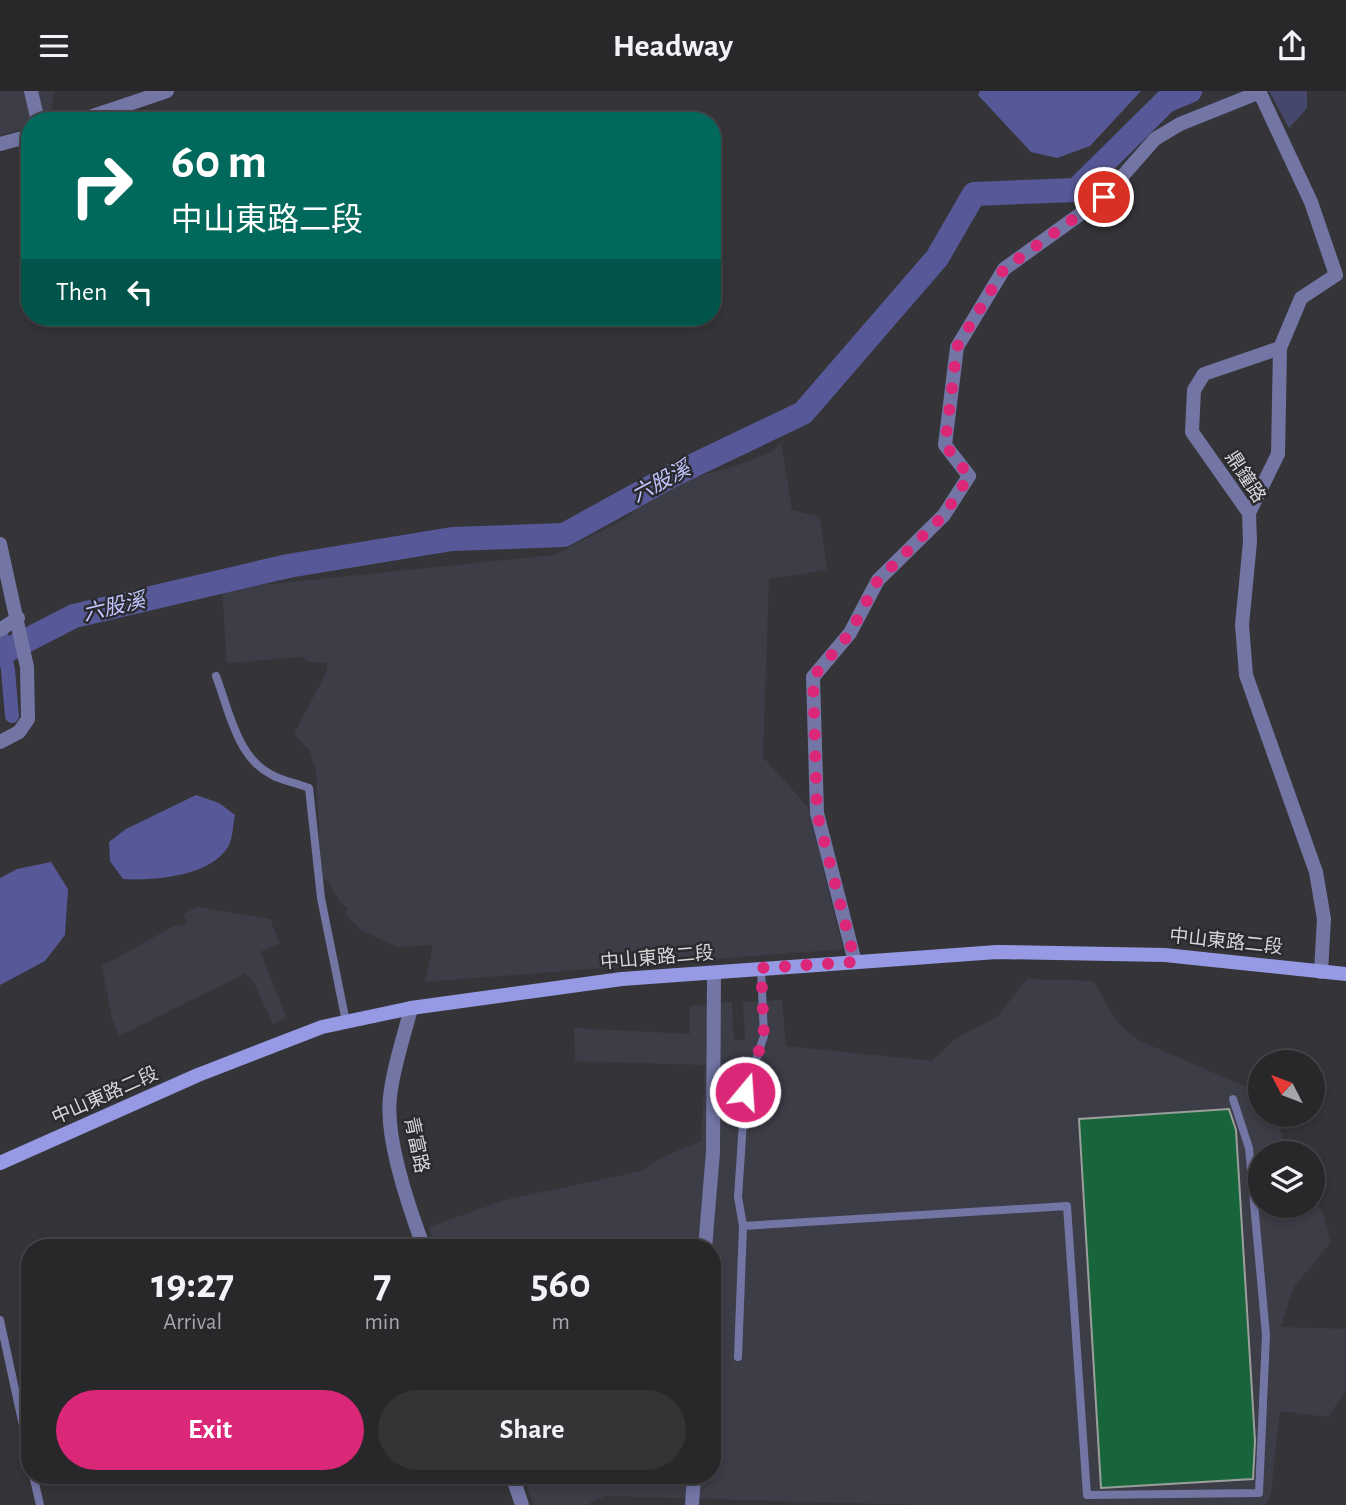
<!DOCTYPE html>
<meta charset="utf-8">
<style>
:root{--surface:#28282b;--page:#343437;--text:#f1f3f6;--muted:#a5a6a9;--line:#444447;--accent:#db2777}
body{margin:0;font-family:"Alegreya Sans","Noto Sans TC",sans-serif;background:var(--page);color:var(--text);height:100vh;display:flex;flex-direction:column;font-size:26px;white-space:nowrap}
*{box-sizing:border-box;margin:0}
p{font-size:23px;color:var(--muted)}
.icon{flex:none;width:38px;height:38px;fill:none;stroke:currentColor;stroke-width:2;stroke-linecap:round;stroke-linejoin:round}
.map{position:relative;flex:1;overflow:hidden}
.side{position:absolute;left:21px;top:1148px;width:700px;height:245px;display:flex;flex-direction:column;background:var(--surface);border-radius:28px;box-shadow:0 4px 10px #0003,0 0 0 2px var(--line)}
.side>*{flex:none}
.banner{position:absolute;left:21px;top:21px;width:700px;height:214px;border-radius:28px;box-shadow:0 4px 10px #0003,0 0 0 2px var(--line);background:#00695c;color:#fff;overflow:hidden}
.needle{width:46px;rotate:312deg}
.buttons{position:absolute;left:1248px;top:959px;display:grid;gap:14px}
.buttons a{display:grid;place-items:center;width:77px;height:77px;border-radius:50%;background:var(--surface);box-shadow:0 4px 10px #0003,0 0 0 2px var(--line);font-size:35px}
.pin{position:absolute;display:grid;place-items:center;width:60px;height:60px;color:#fff;margin:-30px;border:4px solid #fff;border-radius:50%;box-shadow:0 2px 7px #0007}
.me{position:absolute;width:77px;margin:-38px;rotate:18deg;stroke-linejoin:round;filter:drop-shadow(0 0 5px #0008)}
.turn{display:flex;align-items:center;gap:24px;height:147px;padding:0 35px;font-size:32px}
.turn .icon{width:91px;height:91px;stroke-width:2.5}
.turn b{display:block;font-size:49px;line-height:60px}
.then{display:flex;align-items:center;height:66px;padding:0 35px;background:#0003;gap:14px;font-size:26px}
.eta{display:flex;justify-content:space-evenly;align-items:center;height:119px;text-align:center}
.eta b{font-size:42px;font-weight:700;line-height:49px}
.cta{display:flex;gap:14px;margin-top:auto;padding:14px 35px}
.cta a{flex:1;height:80px;border-radius:42px;background:var(--accent);color:#fff;font-size:28px;font-weight:700;line-height:80px;text-align:center}
.cta a+a{background:var(--page);color:var(--text)}
header{display:flex;justify-content:space-between;align-items:center;height:91px;padding:0 35px;background:var(--surface);font-size:32px;font-weight:700}
.map>svg:first-child{display:block}
</style>
<header><svg class="icon" aria-label="menu" viewBox="0 0 24 24"><path d="M4 6h16M4 12h16M4 18h16"/></svg>Headway<svg class="icon" aria-label="share" viewBox="0 0 24 24"><path d="M12 15V3M7 8l5-5 5 5M5 13v7h14v-7"/></svg></header>
<div class="map">
<svg width="1346" height="1414" viewBox="0 0 1346 1414">
<rect width="100%" height="100%" fill="#353539"/>
<path fill="#3c3d47" d="M0,0H54L50,30H30V36L0,44Z
M781,352L792,419L820,426L827,479L769,488L763,666L808,716L843,858L425,891L433,854L397,856L361,839L345,823L348,817L339,810L327,788H321L316,680L310,660L294,643L327,580L326,572L309,571L301,566L227,572L222,498L554,464L625,428L659,397L738,374L771,361Z
M197,816L270,828L280,852L260,861L287,927L273,933L252,888L244,883L119,945L112,928L102,875L174,835L187,833L184,823Z
M1027,888L1094,890L1109,919L1123,937L1140,950L1260,1002V1024H1275L1288,1062H1260V1115H1312L1313,1105L1323,1122L1331,1151L1293,1197L1281,1236L1346,1238V1299L1328,1326L1280,1320L1271,1401L1266,1414H918L606,1405L594,1409L587,1414H534L523,1384H712V1157H433L429,1136L505,1109L642,1080L656,1069L701,1050L705,974L575,970L574,937L690,943V915L732,911L734,949H745L743,911L782,909L786,955L932,970L955,948L997,926Z"/>
<path fill="#46476d" d="M1269,0H1307V17L1289,37Z"/>
<path fill="#575897" d="M980,0H1141L1090,55L1057,67L1031,61L978,4Z
M196,704L219,712L235,724C233,733 233,748 228,756C210,785 155,790 123,788L110,770L109,751L126,738Z
M51,771L68,798L65,844L45,870L0,894V787L17,778Z"/>
<g fill="none" stroke-linecap="round" stroke-linejoin="round">
<path stroke="#575897" stroke-width="14" d="M0,537L8,579L12,625"/>
<path stroke="#575897" stroke-width="24" d="M0,563L74,525L288,475L452,448L564,444L671,385L803,322L937,167L974,103L1076,99L1166,10L1190,0"/>
</g>
<path fill="#19653b" stroke="#9b9f9c" stroke-width="2" d="M1229,1018L1236,1039L1255,1350L1253,1388L1101,1397L1079,1028Z"/>
<g fill="none" stroke-linecap="round" stroke-linejoin="round">
<path stroke="#7376a5" stroke-width="8" d="M216,585C229,619 237,667 272,684C283,690 297,692 309,697L321,807L346,931
M761,877L764,945L745,1001L738,1106L743,1135L1067,1115L1087,1404L1259,1402L1266,1244L1249,1057L1233,1008
M0,1229L30,1367
M738,1266L743,1135
M33,1384L40,1414"/>
<path stroke="#7376a5" stroke-width="14" d="M31,0L38,30
M1259,0L1311,111L1336,184L1301,207L1280,257L1204,283L1194,299L1192,341L1249,422L1250,451L1242,534L1246,584L1316,781L1324,828L1321,881
M1249,422L1278,363L1280,257
M0,453L27,576L28,628L19,641L0,651
M0,539L18,527
M855,871L817,722L813,586L850,542L878,489L944,424L969,385L945,354L957,256L1004,178L1104,106L1155,48L1180,33L1260,1
M411,917C404,946 393,976 390,1006C385,1047 409,1117 424,1157
M705,1157L713,1061L714,882
M512,1384L522,1414
M692,1414L694,1384"/>
<path stroke="#7376a5" stroke-width="14" d="M78,30L167,0
M0,53L30,45"/>
<path stroke="#969ae4" stroke-width="14" d="M0,1072L198,984L322,936L411,917L622,888L997,861L1165,864L1346,883"/>
</g>
<g fill="none" stroke-linecap="round" stroke-linejoin="round">
<path stroke="#db2777" stroke-width="12" stroke-dasharray="0 21.6" d="M745,1001L764,945L761,877L855,871L817,722L813,586L850,542L878,489L944,424L969,385L945,354L957,256L1004,178L1104,106"/>
</g>
<g text-anchor="middle" dominant-baseline="central" stroke-width="5" stroke-linejoin="round" paint-order="stroke">
<g font-size="19" fill="#d6d7d9" stroke="#2b2b2f">
<text transform="translate(1245 386) rotate(57)">鼎鐘路</text>
<text transform="translate(1226 851) rotate(6)">中山東路二段</text>
<text transform="translate(657 867) rotate(-5)">中山東路二段</text>
<text transform="translate(105 1005) rotate(-24)">中山東路二段</text>
<text transform="translate(416 1054) rotate(78)">青富路</text>
</g>
<g font-size="21" font-style="italic" fill="#c1c6fe" stroke="#2b2b2f">
<text transform="translate(661 391) rotate(-28)">六股溪</text>
<text transform="translate(114 516) rotate(-13)">六股溪</text>
</g>
</g>
</svg>
<div class="buttons">
<a><svg class="needle" viewBox="-14 -14 28 28"><path d="M0-13l5 13h-10z" fill="#e53935"/><path d="M0 13l5-13h-10z" fill="#a5a6a9"/></svg></a>
<a><svg class="icon" aria-label="layers" viewBox="0 0 24 24"><path d="M12 4l9 5-9 5-9-5zM3 14l9 5 9-5"/></svg></a>
</div>
<div class="pin" style="left:1104px;top:106px;background:#d93025"><svg class="icon" aria-label="arrive" viewBox="0 0 24 24"><path d="M6 21V4h12l-3 4 3 4H6"/></svg></div>
<svg class="me" style="left:745px;top:1001px" viewBox="-20 -20 40 40"><circle r="17" fill="#db2777" stroke="#fff" stroke-width="3"/><path d="M0-11L8 9 0 5-8 9z" fill="#fff"/></svg>
<div class="banner">
<div class="turn"><svg class="icon" aria-label="right" viewBox="0 0 24 24"><path d="M7 20v-9h11M14 6l5 5-5 5"/></svg><div><b>60 m</b>中山東路二段</div></div>
<div class="then">Then<svg class="icon" aria-label="left" viewBox="0 0 24 24"><path d="M17 20v-9H6M10 6l-5 5 5 5"/></svg></div>
</div>
<section class="side">
<div class="eta">
<div><b>19:27</b><p>Arrival</p></div>
<div><b>7</b><p>min</p></div>
<div><b>560</b><p>m</p></div>
</div>
<div class="cta"><a>Exit</a><a>Share</a></div>
</section>
</div>
